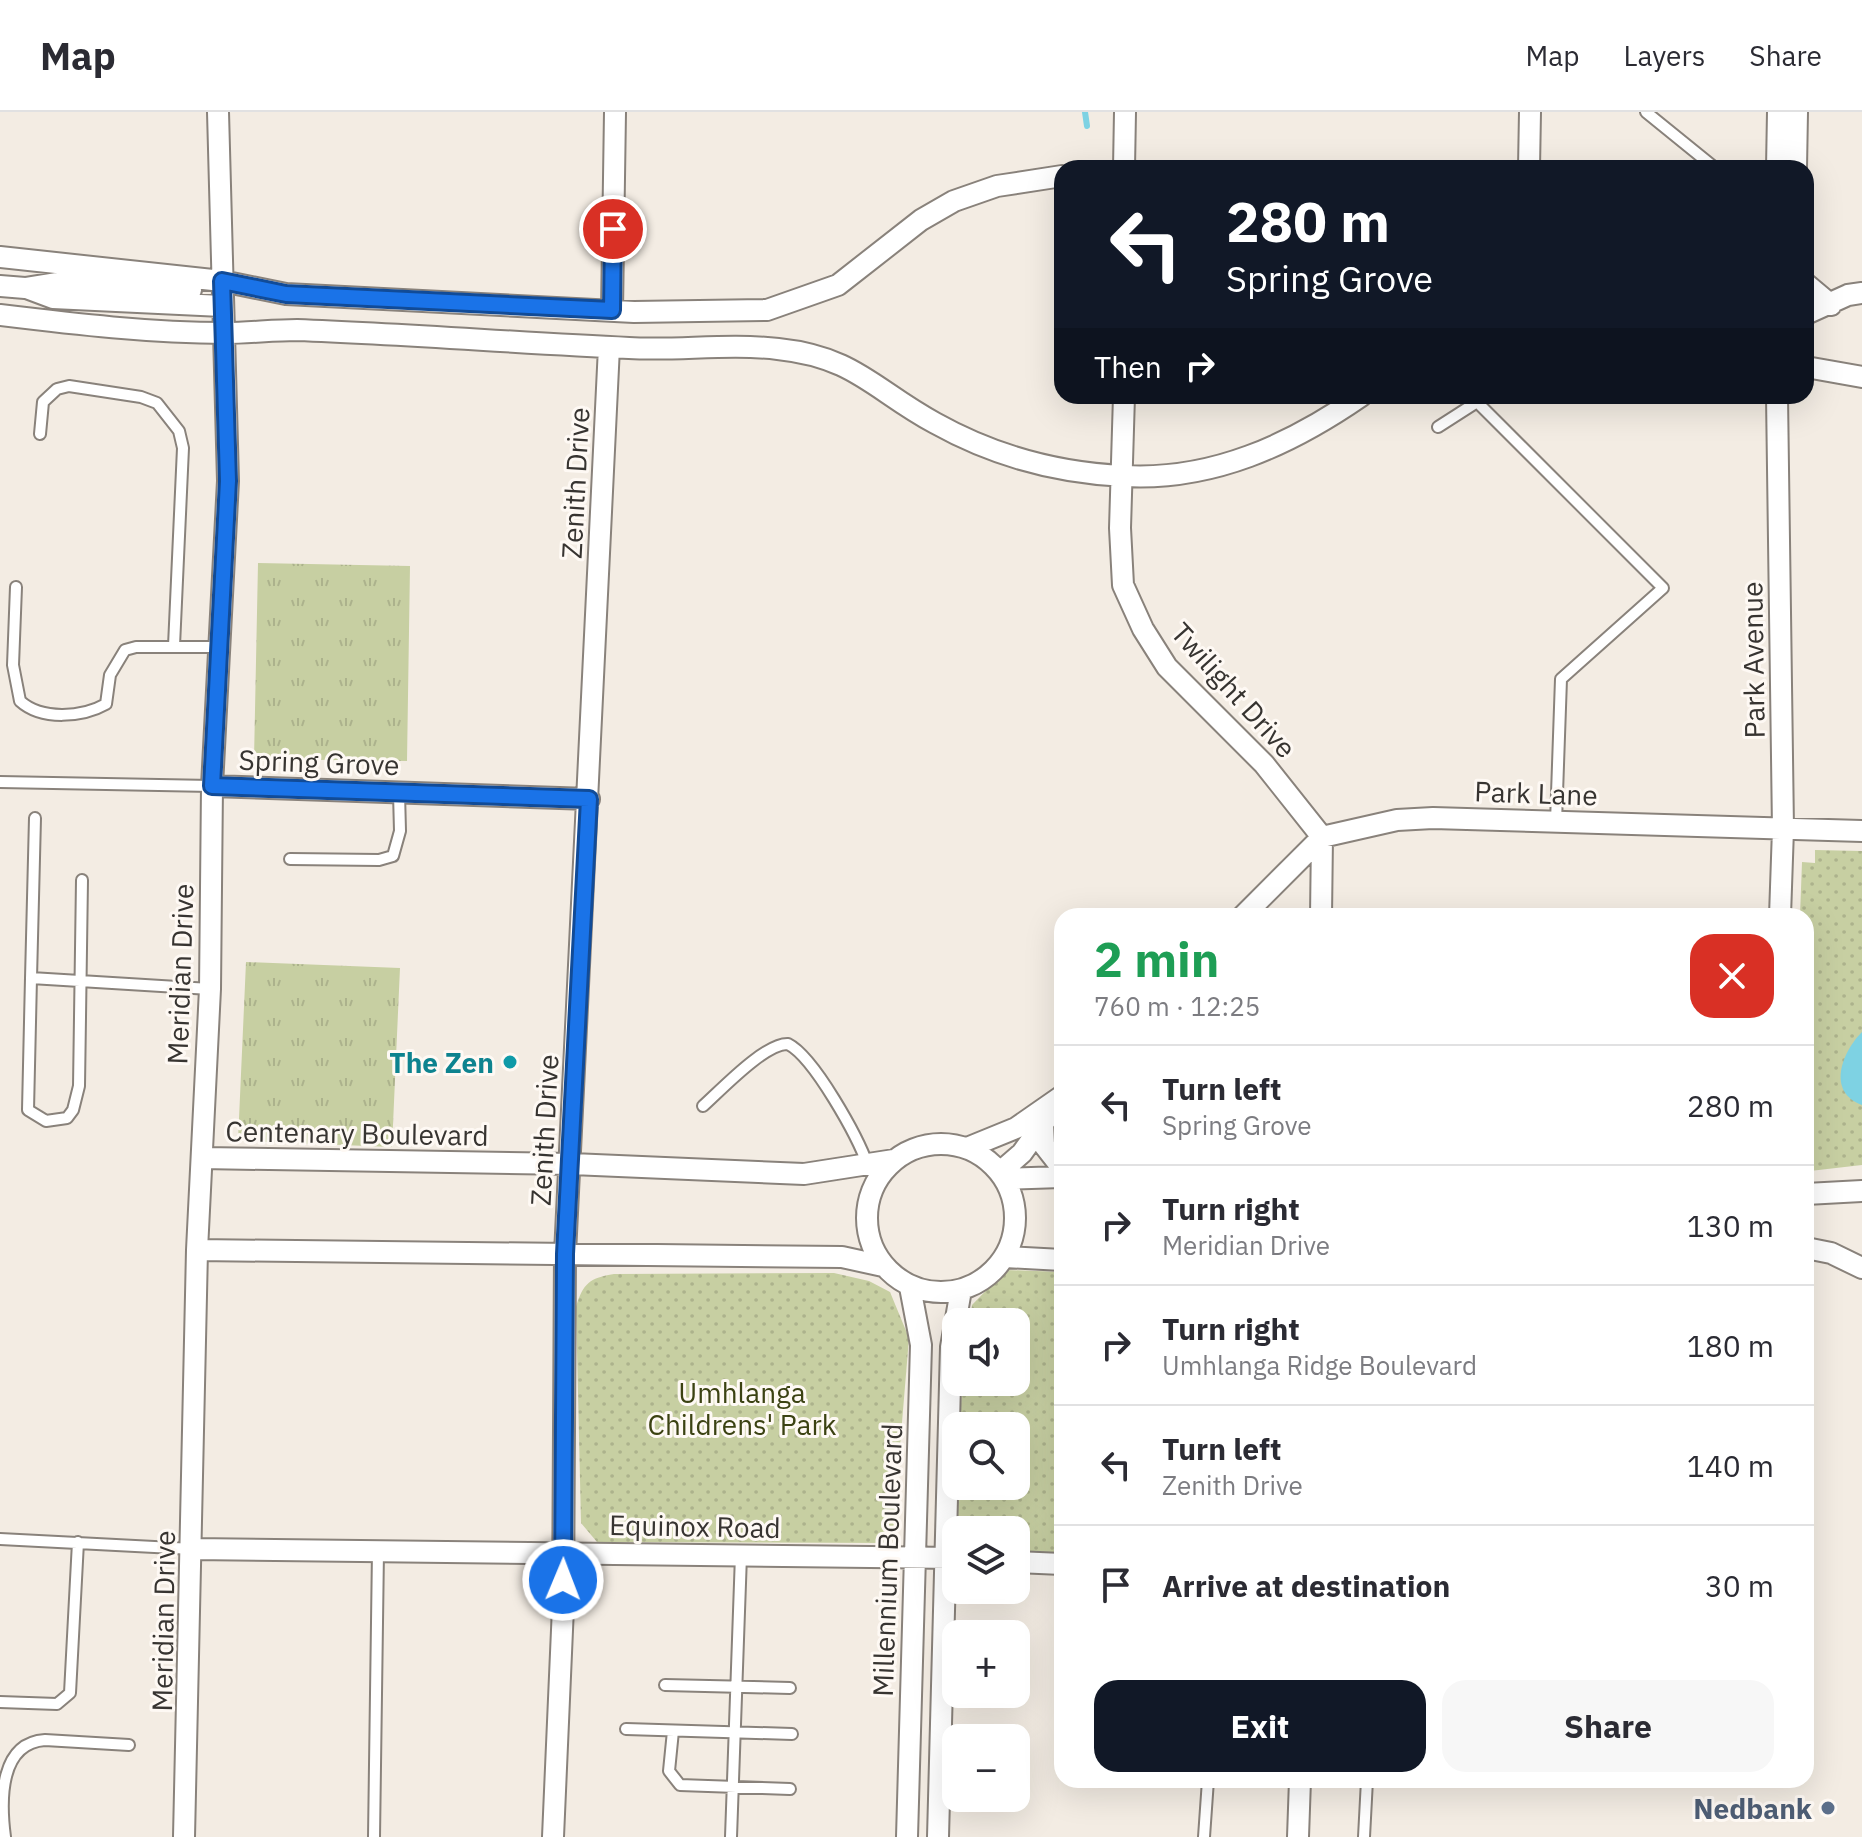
<!DOCTYPE html>
<meta charset="utf-8">
<style>
:root{--surface:#fff;--page:#f7f7f7;--text:#2b2b33;--muted:#7c7c81;--line:#e1e1e2;--accent:#111827}
body{margin:0;font-family:"IBM Plex Sans",sans-serif;background:var(--page);color:var(--text);height:100vh;display:flex;flex-direction:column;font-size:30px;white-space:nowrap}
*{box-sizing:border-box;margin:0}
p{font-size:26px;color:var(--muted)}
.icon{flex:none;width:44px;height:44px;fill:none;stroke:currentColor;stroke-width:2;stroke-linecap:round;stroke-linejoin:round}
.map{position:relative;flex:1;overflow:hidden}
.drawer{position:absolute;left:1054px;top:796px;width:760px;height:880px;display:flex;flex-direction:column;background:var(--surface);border-radius:24px;box-shadow:0 8px 32px #0002}
.drawer>*{flex:none}
.hud{position:absolute;left:1054px;top:48px;width:760px;height:244px;border-radius:24px;box-shadow:0 8px 32px #0002;background:#111827;color:#fff;overflow:hidden}
.tools{position:absolute;left:942px;top:1196px;display:grid;gap:16px}
.tools a{display:grid;place-items:center;width:88px;height:88px;border-radius:16px;background:var(--surface);box-shadow:0 8px 32px #0002;font-size:40px}
.pin{position:absolute;display:grid;place-items:center;width:68px;height:68px;color:#fff;margin:-34px;border:4px solid #fff;border-radius:50%;box-shadow:0 2px 8px #0007}
.me{position:absolute;width:88px;margin:-44px;rotate:1deg;stroke-linejoin:round;filter:drop-shadow(0 0 6px #0008)}
.turn{display:flex;align-items:center;gap:28px;height:168px;padding:0 40px;font-size:36px}
.turn .icon{width:104px;height:104px;stroke-width:2.5}
.turn b{display:block;font-size:56px;line-height:68px}
.then{display:flex;align-items:center;height:76px;padding:0 40px;background:#0003;gap:16px;font-size:30px}
.round{display:grid;place-items:center;flex:none;width:84px;height:84px;border-radius:24px;background:var(--page)}
.overview{display:flex;align-items:center;justify-content:space-between;height:136px;padding:0 40px}
h1{font-size:48px;font-weight:700;line-height:60px;color:#1e9e55}
.cta{display:flex;gap:16px;margin-top:auto;padding:16px 40px}
.cta a{flex:1;height:92px;border-radius:24px;background:var(--accent);color:#fff;font-size:32px;font-weight:700;line-height:92px;text-align:center}
.cta a+a{background:var(--page);color:var(--text)}
ul{padding:0;list-style:none}
li{display:flex;align-items:center;gap:24px;height:120px;padding:0 40px;border-top:2px solid var(--line)}
li div{flex:1}
li b{display:block;font-size:30px}
li em{font-style:normal}
header{display:flex;align-items:center;gap:48px;box-sizing:border-box;height:112px;padding:0 40px;background:var(--surface);border-bottom:2px solid var(--line)}
header strong{font-size:38px}
nav{display:flex;gap:44px;margin-inline-start:auto;font-size:28px}
.map>svg:first-child{display:block}
</style>
<header>
<strong>Map</strong>
<nav><a>Map</a><a>Layers</a><a>Share</a></nav>
</header>
<div class="map">
<svg width="1862" height="1725" viewBox="0 0 1862 1725">
<defs>
<pattern id="grass-tufts" width="24" height="20" patternUnits="userSpaceOnUse" patternTransform="scale(2)"><rect width="24" height="20" fill="#c7cfa2"/><path d="M3 7l-1-3M5 7V3M7 7l1-3M15 17l-1-3M17 17v-4M19 17l1-3" fill="none" stroke="#acb28c"/></pattern>
<pattern id="park-dots" width="8" height="8" patternUnits="userSpaceOnUse" patternTransform="scale(2)"><rect width="8" height="8" fill="#c7cfa2"/><path d="M2 2h.1M6 6h.1" fill="none" stroke="#acb28c" stroke-width="1.8" stroke-linecap="round"/></pattern>
</defs>
<rect width="100%" height="100%" fill="#f3ece3"/>
<path fill="url(#grass-tufts)" d="M258,451L410,454L407,649L254,647Z
M246,850L400,856L392,1035L238,1029Z"/>
<path fill="url(#park-dots)" d="M1815,738L1862,739V1053L1810,1059L1811,1020H1806V804H1800L1802,750L1815,751Z
M1006,1158L1062,1160V1440L1016,1442V1418H956V1445H944L956,1374H1016V1314H959L963,1270H1016V1210H970L972,1193Z
M834,1161L869,1169L890,1180L909,1226L892,1431L597,1430L581,1411L576,1195C583,1171 590,1166 614,1162Z"/>
<path fill="#7ed2e3" d="M1862,920V993C1826,980 1842,940 1862,920Z"/>
<g fill="none" stroke-linecap="round" stroke-linejoin="round">
<path stroke="#7ed2e3" stroke-width="6" d="M1085,0L1087,14"/>
<defs>
<path id="service" d="M1646,0L1715,56
M1438,315L1477,290L1663,476L1561,567L1556,710
M40,322L43,290L57,277L69,274L141,285L157,291L179,319L183,336L174,534
M16,475L13,553L20,589C42,609 83,605 106,592L110,563L125,538L136,535H220
M0,670L212,674
M35,706L31,866L210,877
M290,747L379,748L393,744L400,719L399,681
M31,866L28,998L46,1009L67,1006L73,998L79,974L82,768
M703,994C721,978 765,931 788,932C814,945 858,1025 868,1054
M0,1427L193,1437
M665,1573L790,1576
M0,1590L57,1592L70,1581L78,1430
M626,1617L792,1622
M673,1619L669,1659L680,1673L790,1677
M5,1725C0,1687 0,1631 45,1628L129,1633
M374,1725L378,1439
M731,1725L741,1443
M1204,1725L1208,1668
M1364,1725L1367,1668"/>
<path id="minor" d="M1124,56L1125,0
M1529,56L1530,0
M1777,56L1778,0
M1796,56L1797,0
M0,145L222,169L286,182L634,200L767,198L838,173L921,108L954,89L997,74L1062,64
M1806,172L1831,193
M0,174L25,176L56,171L191,178
M29,177L53,186L222,194
M612,198L615,0
M1806,202L1848,183L1862,181
M0,203C74,212 151,221 226,221C249,221 273,218 297,218C407,222 518,231 629,236C678,239 728,231 778,237C855,245 874,278 935,311C994,344 1058,361 1124,364C1212,369 1290,333 1361,284
M1806,255L1862,265
M1124,284L1120,416L1123,473L1143,517L1167,555L1264,652L1322,725L1321,804
M1777,284L1783,717L1780,804
M212,674L589,687
M1243,804L1322,725L1397,708L1433,706L1862,719
M1043,1012L1044,1033L1062,1056
M867 1106a74 74 0 1 1 148 0a74 74 0 1 1-148 0Z
M967,1036L1016,1016L1062,984
M202,1046L572,1052L804,1062L894,1048
M1000,1060L1022,1041L1053,998
M1005,1067L1062,1065
M1806,1082L1862,1079
M1806,1136L1831,1141L1862,1156
M197,1138L842,1145L883,1154
M1005,1145L1062,1148
M193,1437L956,1446
M1016,1450L1062,1452
M184,1725L197,1138L210,877L212,674L228,369L218,0
M553,1725L563,1495L565,1142L609,235
M907,1725L921,1233L910,1175
M938,1725L951,1235L961,1178
M1298,1725L1300,1668"/>
</defs>
<use href="#service" stroke="#89827b" stroke-width="14"/>
<use href="#minor" stroke="#89827b" stroke-width="24"/>
<use href="#service" stroke="#fff" stroke-width="10"/>
<use href="#minor" stroke="#fff" stroke-width="20"/>
</g>
<g fill="none" stroke-linecap="round" stroke-linejoin="round">
<defs>
<path id="route" d="M563,1468L565,1142L589,687L212,674L228,369L222,169L286,182L612,198L613,117"/>
</defs>
<use href="#route" stroke="#114b97" stroke-width="20"/>
<use href="#route" stroke="#1a73e8" stroke-width="14"/>
</g>
<circle fill="#0f9aa8" stroke="#fef9f4" stroke-width="3" cx="510" cy="950" r="8"/>
<circle fill="#5c6f8a" stroke="#fef9f4" stroke-width="3" cx="1828" cy="1696" r="8"/>
<g text-anchor="middle" dominant-baseline="central" stroke-width="6" stroke-linejoin="round" paint-order="stroke">
<g font-size="28" fill="#373431" stroke="#fef9f4">
<text transform="translate(575 371) rotate(-87)">Zenith Drive</text>
<text transform="translate(1753 548) rotate(-91)">Park Avenue</text>
<text transform="translate(1234 578) rotate(48)">Twilight Drive</text>
<text transform="translate(319 650) rotate(2)">Spring Grove</text>
<text transform="translate(1536 681) rotate(2)">Park Lane</text>
<text transform="translate(180 862) rotate(-88)">Meridian Drive</text>
<text transform="translate(544 1018) rotate(-87)">Zenith Drive</text>
<text transform="translate(357 1021) rotate(1)">Centenary Boulevard</text>
<text transform="translate(695 1414) rotate(1)">Equinox Road</text>
<text transform="translate(887 1448) rotate(-88)">Millennium Boulevard</text>
<text transform="translate(163 1509) rotate(-89)">Meridian Drive</text>
</g>
<g font-size="28" font-weight="bold" fill="#0d838f" stroke="#fef9f4" text-anchor="end">
<text x="494" y="950">The Zen</text>
</g>
<g font-size="28" fill="#3b4212" stroke="#fef9f4">
<text x="742" y="1280">Umhlanga<tspan x="742" dy="32">Childrens' Park</tspan></text>
</g>
<g font-size="28" font-weight="bold" fill="#4e5e75" stroke="#fef9f4" text-anchor="end">
<text x="1812" y="1696">Nedbank</text>
</g>
</g>
</svg>
<div class="tools">
<a><svg class="icon" aria-label="sound" viewBox="0 0 24 24"><path d="M4 9h4l5-4v14l-5-4H4zM17 9q2 3 0 6"/></svg></a>
<a><svg class="icon" aria-label="search" viewBox="0 0 24 24"><circle cx="10" cy="10" r="6"/><path d="M15 15l6 6"/></svg></a>
<a><svg class="icon" aria-label="layers" viewBox="0 0 24 24"><path d="M12 4l9 5-9 5-9-5zM3 14l9 5 9-5"/></svg></a>
<a>+</a>
<a>−</a>
</div>
<div class="pin" style="left:613px;top:117px;background:#d93025"><svg class="icon" aria-label="arrive" viewBox="0 0 24 24"><path d="M6 21V4h12l-3 4 3 4H6"/></svg></div>
<svg class="me" style="left:563px;top:1468px" viewBox="-20 -20 40 40"><circle r="17" fill="#1a73e8" stroke="#fff" stroke-width="3"/><path d="M0-11L8 9 0 5-8 9z" fill="#fff"/></svg>
<div class="hud">
<div class="turn"><svg class="icon" aria-label="left" viewBox="0 0 24 24"><path d="M17 20v-9H6M10 6l-5 5 5 5"/></svg><div><b>280 m</b>Spring Grove</div></div>
<div class="then">Then<svg class="icon" aria-label="right" viewBox="0 0 24 24"><path d="M7 20v-9h11M14 6l5 5-5 5"/></svg></div>
</div>
<section class="drawer">
<div class="overview"><div><h1>2 min</h1><p>760 m · 12:25</p></div><a class="round" style="background:#d93025;color:#fff"><svg class="icon" aria-label="close" viewBox="0 0 24 24"><path d="M6 6l12 12M18 6L6 18"/></svg></a></div>
<ul>
<li><svg class="icon" aria-label="left" viewBox="0 0 24 24"><path d="M17 20v-9H6M10 6l-5 5 5 5"/></svg><div><b>Turn left</b><p>Spring Grove</p></div><em>280 m</em></li>
<li><svg class="icon" aria-label="right" viewBox="0 0 24 24"><path d="M7 20v-9h11M14 6l5 5-5 5"/></svg><div><b>Turn right</b><p>Meridian Drive</p></div><em>130 m</em></li>
<li><svg class="icon" aria-label="right" viewBox="0 0 24 24"><path d="M7 20v-9h11M14 6l5 5-5 5"/></svg><div><b>Turn right</b><p>Umhlanga Ridge Boulevard</p></div><em>180 m</em></li>
<li><svg class="icon" aria-label="left" viewBox="0 0 24 24"><path d="M17 20v-9H6M10 6l-5 5 5 5"/></svg><div><b>Turn left</b><p>Zenith Drive</p></div><em>140 m</em></li>
<li><svg class="icon" aria-label="arrive" viewBox="0 0 24 24"><path d="M6 21V4h12l-3 4 3 4H6"/></svg><div><b>Arrive at destination</b></div><em>30 m</em></li>
</ul>
<div class="cta"><a>Exit</a><a>Share</a></div>
</section>
</div>
